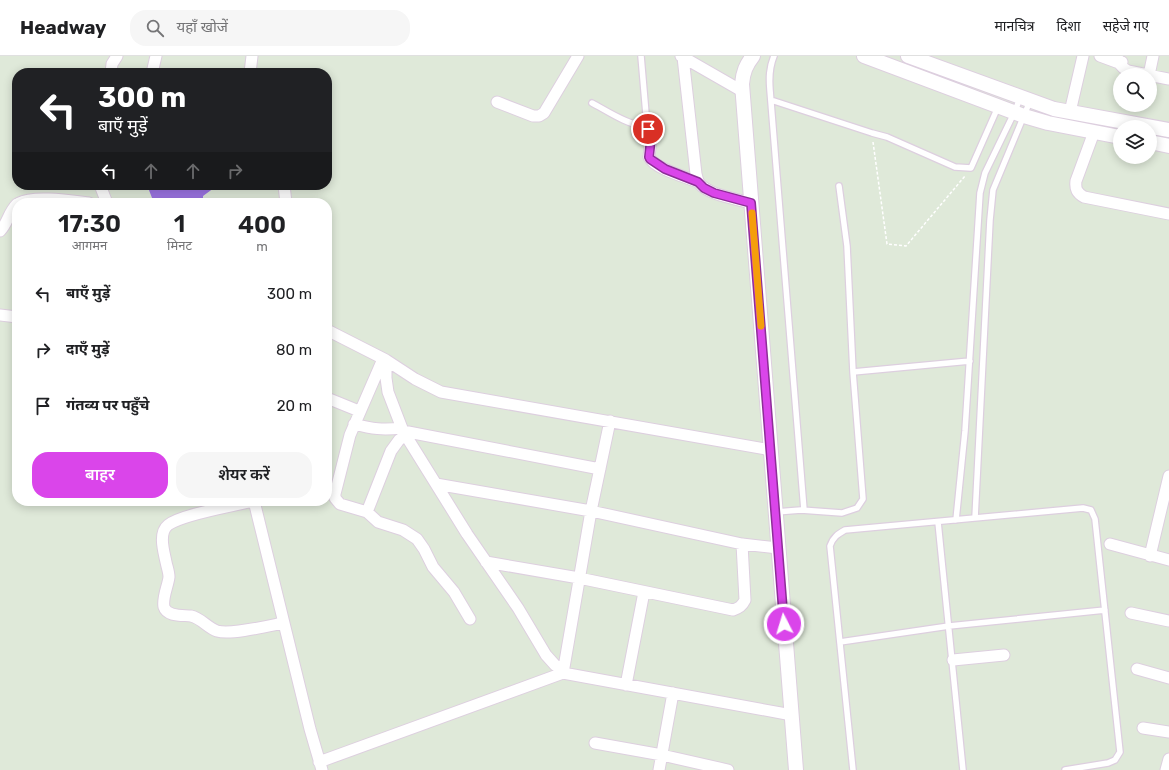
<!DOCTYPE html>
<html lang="hi">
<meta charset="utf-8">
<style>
:root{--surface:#fff;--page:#f6f6f6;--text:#202124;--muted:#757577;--line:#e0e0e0;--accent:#da45ea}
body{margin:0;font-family:Rubik,"Noto Sans Devanagari",sans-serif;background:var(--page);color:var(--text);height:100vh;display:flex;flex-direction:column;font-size:15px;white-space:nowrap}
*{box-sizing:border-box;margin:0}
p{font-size:13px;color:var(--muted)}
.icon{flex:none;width:22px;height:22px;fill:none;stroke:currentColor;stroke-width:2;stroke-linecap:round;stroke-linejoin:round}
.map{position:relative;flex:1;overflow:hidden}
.side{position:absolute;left:12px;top:142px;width:320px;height:308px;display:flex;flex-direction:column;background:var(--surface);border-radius:16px;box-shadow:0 2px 10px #0003}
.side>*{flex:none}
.banner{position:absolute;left:12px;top:12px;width:320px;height:122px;border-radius:16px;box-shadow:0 2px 10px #0003;background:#202124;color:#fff;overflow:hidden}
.fabs{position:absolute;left:1113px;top:12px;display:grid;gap:8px}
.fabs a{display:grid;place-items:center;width:44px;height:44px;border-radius:50%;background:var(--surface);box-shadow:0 2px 10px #0003;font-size:20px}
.pin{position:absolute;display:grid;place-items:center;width:34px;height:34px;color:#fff;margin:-17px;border:2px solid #fff;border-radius:50%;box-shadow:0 1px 4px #0007}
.me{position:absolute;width:44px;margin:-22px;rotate:355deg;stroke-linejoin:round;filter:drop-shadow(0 0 3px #0008)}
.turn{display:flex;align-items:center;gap:14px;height:84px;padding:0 20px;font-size:18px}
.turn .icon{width:52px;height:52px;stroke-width:2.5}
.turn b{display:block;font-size:28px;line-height:34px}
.lanes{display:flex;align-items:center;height:38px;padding:0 20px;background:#0003;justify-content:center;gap:20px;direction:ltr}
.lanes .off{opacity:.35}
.eta{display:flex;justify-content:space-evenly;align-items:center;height:68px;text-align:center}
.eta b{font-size:24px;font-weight:600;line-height:28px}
.cta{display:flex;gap:8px;margin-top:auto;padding:8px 20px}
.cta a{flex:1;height:46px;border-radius:16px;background:var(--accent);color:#fff;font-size:16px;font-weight:600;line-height:46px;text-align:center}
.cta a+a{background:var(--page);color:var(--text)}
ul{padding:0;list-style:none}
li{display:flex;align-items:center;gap:12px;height:56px;padding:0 20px}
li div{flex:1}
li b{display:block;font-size:15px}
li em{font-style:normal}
header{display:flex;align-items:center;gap:24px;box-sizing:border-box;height:56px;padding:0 20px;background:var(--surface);border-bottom:1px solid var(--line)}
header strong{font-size:19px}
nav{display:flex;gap:22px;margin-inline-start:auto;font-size:14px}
.search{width:280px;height:36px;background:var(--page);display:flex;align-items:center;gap:10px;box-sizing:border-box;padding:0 14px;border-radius:16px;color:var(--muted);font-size:15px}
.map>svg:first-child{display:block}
</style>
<header>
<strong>Headway</strong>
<div class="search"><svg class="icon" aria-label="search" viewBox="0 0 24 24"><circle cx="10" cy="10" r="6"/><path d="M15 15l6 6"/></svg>यहाँ खोजें</div>
<nav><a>मानचित्र</a><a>दिशा</a><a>सहेजे गए</a></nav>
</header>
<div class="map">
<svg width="1169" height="714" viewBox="0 0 1169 714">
<rect width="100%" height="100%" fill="#dfe9d9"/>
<path fill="#9c74e3" d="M147,129H218L203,140V147H154Z"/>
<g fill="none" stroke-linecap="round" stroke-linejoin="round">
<defs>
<path id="service" d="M774,0C769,12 769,22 770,34L804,454
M771,44L872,77L887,81L955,111L971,112L998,51
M592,47C604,53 629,70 642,69L645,64L646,58L641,0
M853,316L970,305
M776,456L801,454L842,457L857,452L863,443L853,316L847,190L839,130
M975,462L990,164L993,134L1030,45
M956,464L965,375L980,137L985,117L1015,55L1020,42
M938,466L963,714
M840,586L949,570L1105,554
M853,714L830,490C833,481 838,478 845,474L1083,452L1091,454L1095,463L1120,696L1115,704L1108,707L1065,714"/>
<path id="minor" d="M681,0L742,35
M1100,0L1119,7L1122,6
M1117,0C1119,8 1121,11 1128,15L1169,23
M683,1L696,118C697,121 697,124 699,127C708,139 737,143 751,147
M111,17L112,8L117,0
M152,17L156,0
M250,17L252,0
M1149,19L1153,0
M497,46L533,60H539L544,57L578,0
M1070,56L1083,0
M645,64L651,82L649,101C655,113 686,121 698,126
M1094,76L1076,125C1075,133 1077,137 1084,141L1169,158
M100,129L107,147
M284,129L286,147
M19,147C34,139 72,145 89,147
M0,175C8,167 8,157 17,148
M0,259L17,261
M327,274L386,304L415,323L441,336L771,394
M383,303L350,379L335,438V442L340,448L367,456L378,466L403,474L417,483L424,493L433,511L454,536L470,563
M386,304V322L388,336L403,375L467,478L518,552L546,599L555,609L564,612
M327,342L359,355
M354,368C373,373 382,374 402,372
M403,375L600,413
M436,428L591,455L742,488L778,492
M253,445C234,450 182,458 168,469C158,477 164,496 166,506C167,511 169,516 169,521C168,530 162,542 164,551C167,561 183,559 191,560C201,562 208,572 217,575C231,579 268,570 283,567
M254,445L310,673L322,714
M367,456L391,395L399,384L406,379
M1110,488L1169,504
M1150,500L1169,420
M486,506L579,522L733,554C739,552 742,550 745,544L742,488
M1131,557L1169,565
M953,604L1004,599
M1137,613L1169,622
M563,617L591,455L610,365
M626,629L644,536
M1143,672L1169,676
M595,687L662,699L728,714
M319,706L563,617L792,659
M659,714L673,637
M1166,714L1169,703"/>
<path id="tertiary" d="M753,0C746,9 743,16 742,28L796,714
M864,0L1024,60L1048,67L1120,81
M908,0L1054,53L1169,74
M1150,86L1169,90"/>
</defs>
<use href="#service" stroke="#ddcfdf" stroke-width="8"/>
<use href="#minor" stroke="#ddcfdf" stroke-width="13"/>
<use href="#tertiary" stroke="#ddcfdf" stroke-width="16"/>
<path stroke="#fff" stroke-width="1.5" stroke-dasharray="3 2" stroke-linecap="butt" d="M873,86L887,188L906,190L965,120"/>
<use href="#service" stroke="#fff" stroke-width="5.5"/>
<use href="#minor" stroke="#fff" stroke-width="11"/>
<use href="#tertiary" stroke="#fff" stroke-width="14"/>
</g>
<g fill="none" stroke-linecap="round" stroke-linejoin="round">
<defs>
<path id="route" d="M648,73L651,82L649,101L650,103L665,113L698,126L704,132L714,137L751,147L784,568"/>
</defs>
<use href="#route" stroke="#8e2d98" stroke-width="10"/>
<use href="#route" stroke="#da45ea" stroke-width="7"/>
<path stroke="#f59e0b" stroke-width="7" d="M752,157L761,270"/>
</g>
</svg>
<div class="fabs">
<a><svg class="icon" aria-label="search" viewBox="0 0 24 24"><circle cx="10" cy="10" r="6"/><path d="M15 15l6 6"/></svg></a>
<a><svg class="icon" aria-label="layers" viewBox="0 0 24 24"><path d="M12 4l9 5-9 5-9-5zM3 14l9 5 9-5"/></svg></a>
</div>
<div class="pin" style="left:648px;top:73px;background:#d93025"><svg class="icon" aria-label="arrive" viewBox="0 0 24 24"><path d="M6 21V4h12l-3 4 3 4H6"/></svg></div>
<svg class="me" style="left:784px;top:568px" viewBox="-20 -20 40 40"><circle r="17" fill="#da45ea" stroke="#fff" stroke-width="3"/><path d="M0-11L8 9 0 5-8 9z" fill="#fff"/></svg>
<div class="banner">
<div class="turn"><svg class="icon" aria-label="left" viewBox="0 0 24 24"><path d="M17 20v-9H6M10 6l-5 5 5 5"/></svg><div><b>300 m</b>बाएँ मुड़ें</div></div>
<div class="lanes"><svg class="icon" aria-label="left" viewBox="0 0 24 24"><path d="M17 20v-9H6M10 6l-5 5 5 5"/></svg><svg class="icon off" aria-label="ahead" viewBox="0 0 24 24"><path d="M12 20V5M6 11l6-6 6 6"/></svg><svg class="icon off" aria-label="ahead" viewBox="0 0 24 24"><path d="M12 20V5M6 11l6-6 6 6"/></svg><svg class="icon off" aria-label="right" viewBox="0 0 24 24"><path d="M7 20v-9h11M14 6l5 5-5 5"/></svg></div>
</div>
<section class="side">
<div class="eta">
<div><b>17:30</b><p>आगमन</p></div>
<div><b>1</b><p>मिनट</p></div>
<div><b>400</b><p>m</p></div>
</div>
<ul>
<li><svg class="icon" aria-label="left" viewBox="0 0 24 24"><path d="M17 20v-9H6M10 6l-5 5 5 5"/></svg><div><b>बाएँ मुड़ें</b></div><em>300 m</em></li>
<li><svg class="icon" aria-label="right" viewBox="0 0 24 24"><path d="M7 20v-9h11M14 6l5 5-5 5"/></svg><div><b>दाएँ मुड़ें</b></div><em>80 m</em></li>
<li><svg class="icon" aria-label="arrive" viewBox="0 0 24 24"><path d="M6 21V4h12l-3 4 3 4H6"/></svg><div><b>गंतव्य पर पहुँचे</b></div><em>20 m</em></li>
</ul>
<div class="cta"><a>बाहर</a><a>शेयर करें</a></div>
</section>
</div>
